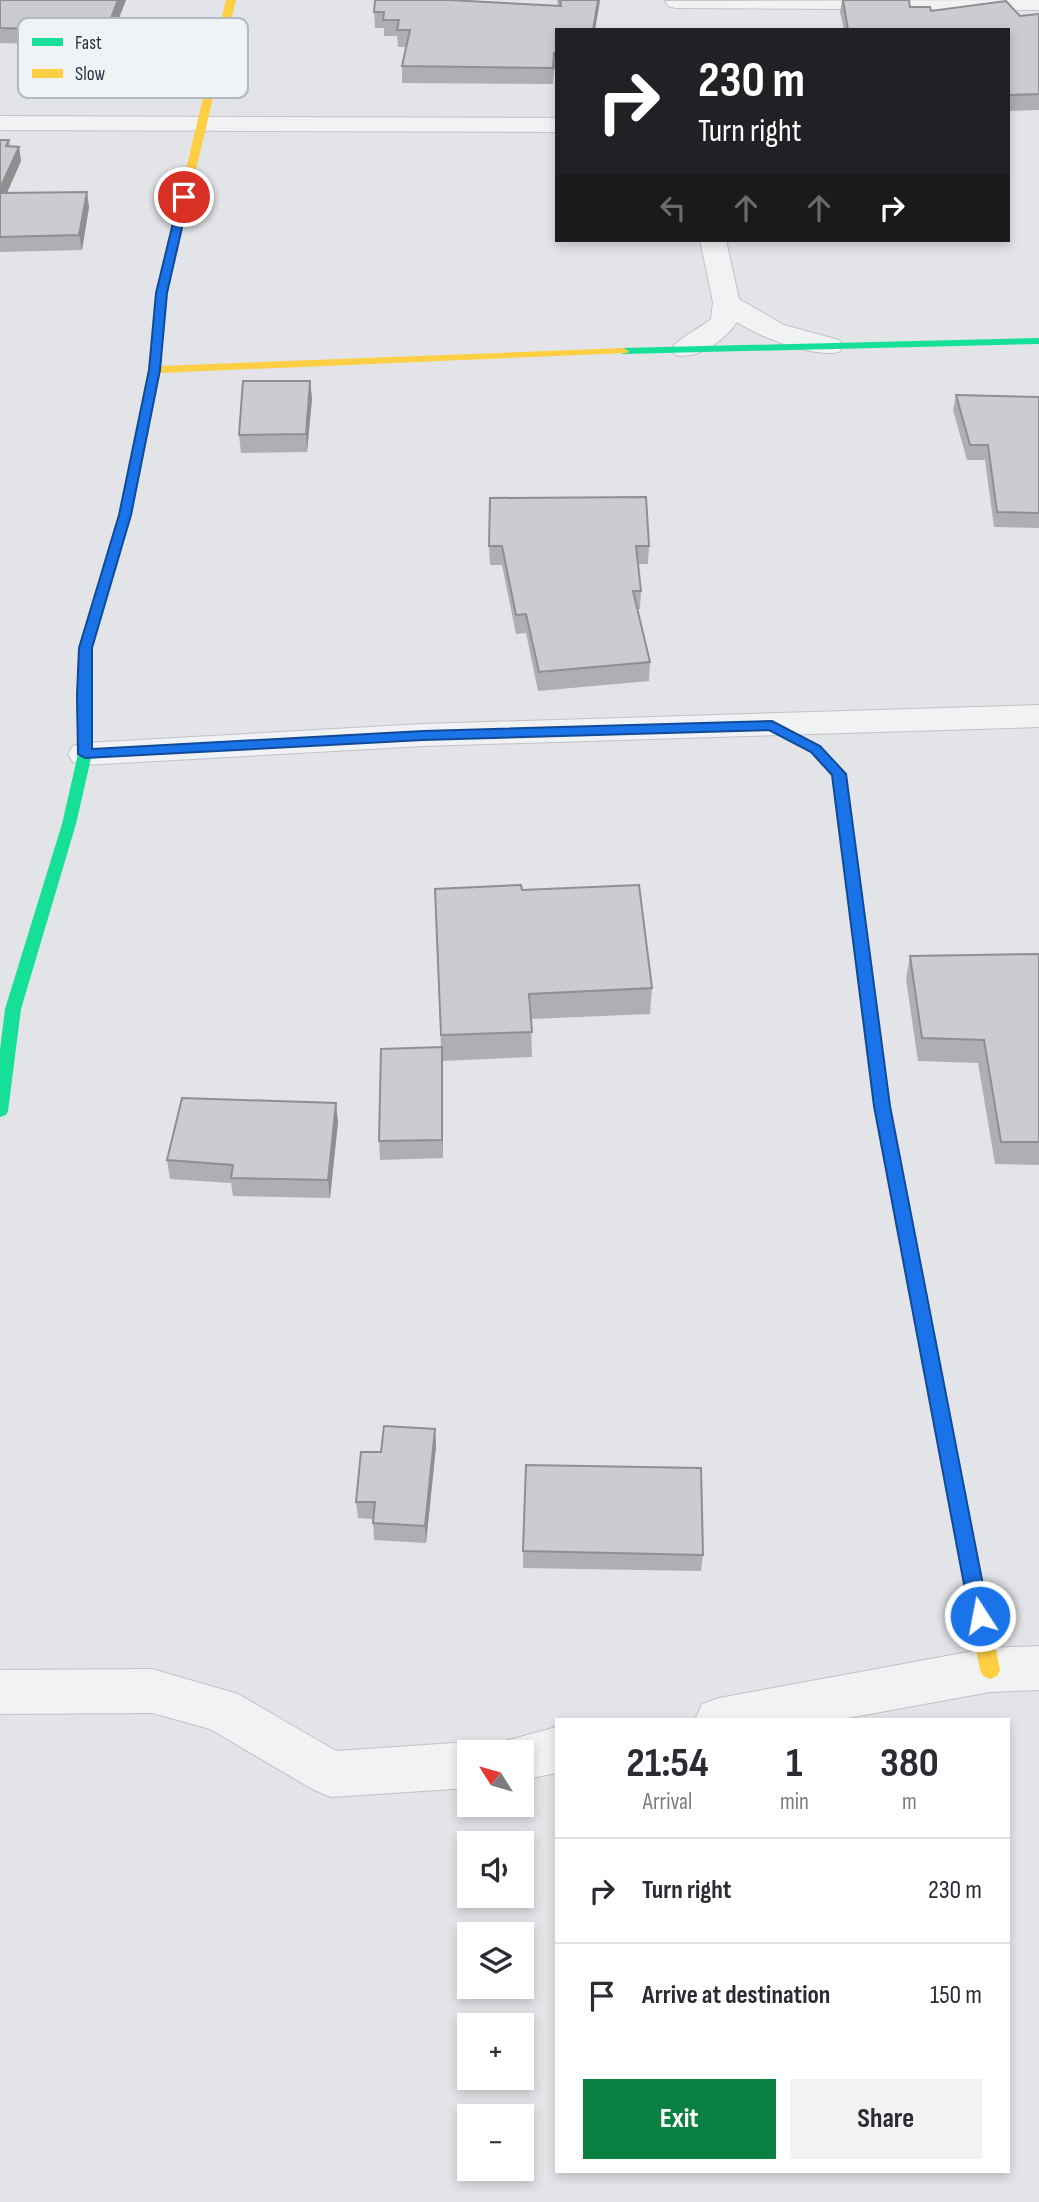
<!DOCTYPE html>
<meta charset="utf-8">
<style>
:root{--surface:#fff;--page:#f2f2f3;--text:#2b2b33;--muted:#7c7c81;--line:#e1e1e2;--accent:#0b8043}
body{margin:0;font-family:"Sofia Sans Condensed",sans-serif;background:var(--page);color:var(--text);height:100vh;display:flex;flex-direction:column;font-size:26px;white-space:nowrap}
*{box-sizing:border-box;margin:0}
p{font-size:23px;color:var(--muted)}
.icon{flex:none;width:38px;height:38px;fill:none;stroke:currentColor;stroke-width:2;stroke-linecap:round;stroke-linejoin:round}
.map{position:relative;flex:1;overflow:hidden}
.sheet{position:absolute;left:555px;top:1718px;width:455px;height:455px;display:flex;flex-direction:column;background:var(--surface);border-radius:0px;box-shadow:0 4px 10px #0003}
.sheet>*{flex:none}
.guide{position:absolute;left:555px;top:28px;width:455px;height:214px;border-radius:0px;box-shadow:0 4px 10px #0003;background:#202124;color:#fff;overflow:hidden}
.needle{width:46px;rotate:307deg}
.controls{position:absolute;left:457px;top:1740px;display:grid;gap:14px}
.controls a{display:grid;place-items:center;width:77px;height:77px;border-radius:0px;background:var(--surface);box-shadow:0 4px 10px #0003;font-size:35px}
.pin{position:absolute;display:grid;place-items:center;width:60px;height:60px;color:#fff;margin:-30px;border:4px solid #fff;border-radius:50%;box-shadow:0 2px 7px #0007}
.me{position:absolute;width:77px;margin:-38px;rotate:349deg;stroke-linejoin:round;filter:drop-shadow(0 0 5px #0008)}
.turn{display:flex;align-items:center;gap:24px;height:147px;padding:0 28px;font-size:32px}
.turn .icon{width:91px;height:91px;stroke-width:2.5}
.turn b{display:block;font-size:49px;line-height:60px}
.lanes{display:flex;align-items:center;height:66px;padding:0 28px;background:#0003;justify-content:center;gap:35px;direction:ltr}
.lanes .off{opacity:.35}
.eta{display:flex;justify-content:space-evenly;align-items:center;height:119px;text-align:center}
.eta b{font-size:42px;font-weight:700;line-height:49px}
.cta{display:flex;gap:14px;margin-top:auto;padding:14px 28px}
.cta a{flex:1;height:80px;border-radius:0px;background:var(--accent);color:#fff;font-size:28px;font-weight:700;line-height:80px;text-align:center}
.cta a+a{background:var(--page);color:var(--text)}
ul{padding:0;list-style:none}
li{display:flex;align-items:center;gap:21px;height:105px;padding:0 28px;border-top:2px solid var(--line)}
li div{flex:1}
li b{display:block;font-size:26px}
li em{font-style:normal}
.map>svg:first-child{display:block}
</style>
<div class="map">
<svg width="1039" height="2202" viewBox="0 0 1039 2202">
<rect width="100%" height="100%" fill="#e2e4e7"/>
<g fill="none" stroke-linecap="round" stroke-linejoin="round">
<defs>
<path id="street" d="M1039,0V10L676,8L668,6L665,1Z
M0,116L556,118V132L0,130Z
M700,240H726L739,299L784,325L839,340L843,346L839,352C812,358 760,337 737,322C725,340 698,360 675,355L671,349C680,337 699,329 711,319L713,302Z
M1039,705V727L423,746L85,765L73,762L68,754L73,746L85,743L423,724Z
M1039,1646V1690L990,1692L837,1720H695L702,1704L719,1698L990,1648Z
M152,1669L238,1694L336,1751L469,1742L487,1752H469V1788L331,1797L314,1790L210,1729L152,1713L0,1714V1670Z
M556,1727V1773L522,1780V1752H500L505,1741Z"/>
</defs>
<use href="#street" stroke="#c0c2c5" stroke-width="2"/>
<use href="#street" fill="#f1f2f4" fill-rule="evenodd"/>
<path fill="#16e098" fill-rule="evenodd" d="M1039,338V344L623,354L617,351L623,348Z
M139,441L145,445L131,515L92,648L90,695L92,754L76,824L21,1009L8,1111L6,1115L0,1117V1050L5,1009L62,824L78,754L76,695L80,648L119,515L133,445Z
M772,721L821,746L846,774L892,1118L890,1122H878L876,1118L832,775L811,752L767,728L765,725L767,722Z"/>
<path fill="#ffcf43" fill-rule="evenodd" d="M226,0H236L167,293L160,366L623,348L629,351L627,353L159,373L145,445L139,449L135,447L133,445L148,370L157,293Z
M884,1112L890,1114L892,1118L1000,1670L997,1676L990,1679L983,1676L980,1670L876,1118L878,1114Z"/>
</g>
<path fill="#aeafb2" d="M0,0H126L108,46L0,43Z
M557,0H600L595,30H556V70H554L553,84L402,83V66L406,47H398L397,36H384V28H375L374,12L558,6Z
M842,0H909L910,7L931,11L1020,16L1039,14V110L1008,111V30H844L840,12Z
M0,140H9L10,146L19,147L21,161L7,193L89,207L82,250L0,252Z
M310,381L312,399L307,452L241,453L239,435Z
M956,395L1039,397V528L994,527L985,460H967L953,410Z
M489,546H649L648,564H638L641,591L640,609H637L650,662L649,681L538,691L526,633L516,634L502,565H490Z
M435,889L522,890L652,988L650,1014L531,1019L532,1057L442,1061L443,1158L380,1160L379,1141L441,1047Z
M1039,954V1165L995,1164L978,1063L918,1061L906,979L910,956Z
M338,1122L330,1198L233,1196L231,1183L170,1179L167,1160Z
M435,1429L436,1446L426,1543L374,1540L373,1519L358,1518L356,1502L381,1452Z
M523,1551L703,1555L701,1571L523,1568Z"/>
<path fill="#8d8f91" d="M118,0H126L108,46L106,31Z
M598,0H600L595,30H593Z
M19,147L21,161L0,208V188Z
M87,192L89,207L82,250L79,235Z
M310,381L312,399L307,452L306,434Z
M442,1047V1065L443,1158L442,1140Z
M336,1103L338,1122L330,1198L328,1180Z
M435,1429L436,1446L426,1543L425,1526Z"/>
<path fill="#cacccf" stroke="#8d8f91" stroke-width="2" d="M0,0H118L106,31L0,28Z
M375,0H449L561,6L560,0H598L593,30H556V53H554L553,68L402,66L410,30H397L399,20H383L384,12H374Z
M843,0H909L910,7H930L931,11L1006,1L1020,16L1039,14V94L1008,95V30H848Z
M0,140H9L6,146L19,147L0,188Z
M87,192L79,235L0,237V193Z
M243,381H310L306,434L239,435Z
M956,395L1039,397V513L997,512L988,445H970Z
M646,497L649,546H636L641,591H633L650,662L539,672L526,614L516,615L502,546H489L490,498Z
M521,885L522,890L639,885L652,988L529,994L532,1032L441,1035L435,889Z
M1039,954V1142H1001L984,1040L922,1038L910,956Z
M442,1047V1140L379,1141L381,1049Z
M182,1098L336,1103L328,1180L231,1178L233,1165L167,1160Z
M384,1426L435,1429L425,1526L373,1523L375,1502H356L361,1452H381Z
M526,1465L701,1468L703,1555L523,1551Z"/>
<path fill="#1a73e8" stroke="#114b97" stroke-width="2" d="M180,194L189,197L167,293L160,370L131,515L92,648V749L423,731L772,721L820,746L846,774L890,1106L989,1616L987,1622L980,1625L973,1622L970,1616L874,1106L832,775L811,752L769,730L423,740L85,758L78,754L77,695L79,648L119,515L149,370L156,293Z"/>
<rect x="18" y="18" width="230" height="80" rx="10" fill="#eff3f6" stroke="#b3b9c0" stroke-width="2"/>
<rect x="32" y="38" width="31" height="8" fill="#16e098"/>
<rect x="32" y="69" width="31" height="9" fill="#ffcf43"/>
<g font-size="19" fill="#283341">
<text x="75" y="49">Fast</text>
<text x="75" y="80">Slow</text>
</g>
</svg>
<div class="controls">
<a><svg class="needle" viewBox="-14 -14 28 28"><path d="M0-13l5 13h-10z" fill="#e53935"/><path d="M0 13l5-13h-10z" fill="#7c7c81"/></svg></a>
<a><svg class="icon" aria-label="sound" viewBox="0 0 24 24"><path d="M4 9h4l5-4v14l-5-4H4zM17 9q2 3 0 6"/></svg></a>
<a><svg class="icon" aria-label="layers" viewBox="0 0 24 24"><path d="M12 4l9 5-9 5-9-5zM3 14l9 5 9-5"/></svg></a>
<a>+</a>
<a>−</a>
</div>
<div class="pin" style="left:184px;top:197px;background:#d93025"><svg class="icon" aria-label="arrive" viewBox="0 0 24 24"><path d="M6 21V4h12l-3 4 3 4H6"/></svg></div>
<svg class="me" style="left:980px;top:1616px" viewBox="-20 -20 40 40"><circle r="17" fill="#1a73e8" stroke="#fff" stroke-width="3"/><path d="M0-11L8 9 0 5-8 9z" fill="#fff"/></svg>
<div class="guide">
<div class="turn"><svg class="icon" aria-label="right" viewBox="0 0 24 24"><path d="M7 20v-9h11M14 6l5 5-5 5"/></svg><div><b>230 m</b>Turn right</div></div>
<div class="lanes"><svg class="icon off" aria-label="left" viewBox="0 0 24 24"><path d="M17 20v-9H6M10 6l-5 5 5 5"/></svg><svg class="icon off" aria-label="ahead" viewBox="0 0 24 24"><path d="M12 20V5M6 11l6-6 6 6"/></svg><svg class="icon off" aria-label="ahead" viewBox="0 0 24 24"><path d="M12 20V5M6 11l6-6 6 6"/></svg><svg class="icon" aria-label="right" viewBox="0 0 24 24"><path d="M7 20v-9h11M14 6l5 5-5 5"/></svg></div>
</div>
<section class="sheet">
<div class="eta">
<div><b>21:54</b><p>Arrival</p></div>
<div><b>1</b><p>min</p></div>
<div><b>380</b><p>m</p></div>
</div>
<ul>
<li><svg class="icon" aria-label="right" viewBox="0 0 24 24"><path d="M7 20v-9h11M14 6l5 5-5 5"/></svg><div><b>Turn right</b></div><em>230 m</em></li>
<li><svg class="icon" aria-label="arrive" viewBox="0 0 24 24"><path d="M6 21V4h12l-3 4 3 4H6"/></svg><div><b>Arrive at destination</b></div><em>150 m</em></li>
</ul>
<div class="cta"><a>Exit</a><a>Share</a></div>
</section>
</div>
